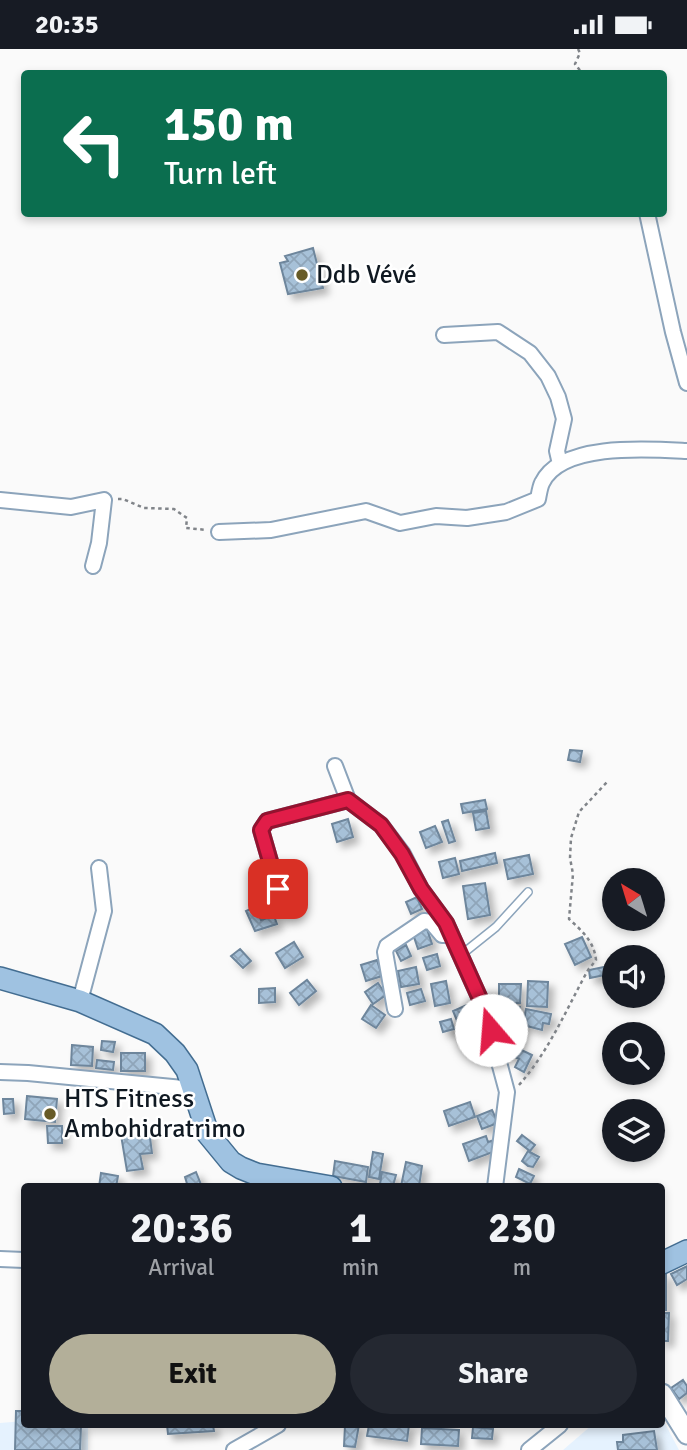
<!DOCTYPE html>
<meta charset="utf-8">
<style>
:root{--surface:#171b24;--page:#242831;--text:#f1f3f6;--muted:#9ea1a6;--accent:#b3af99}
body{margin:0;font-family:Signika,sans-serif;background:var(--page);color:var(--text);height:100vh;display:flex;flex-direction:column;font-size:26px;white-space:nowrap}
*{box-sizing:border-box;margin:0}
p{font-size:23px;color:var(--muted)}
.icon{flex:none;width:38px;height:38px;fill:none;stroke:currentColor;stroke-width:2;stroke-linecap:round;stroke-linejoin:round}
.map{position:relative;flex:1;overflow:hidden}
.sheet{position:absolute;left:21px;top:1134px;width:644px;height:245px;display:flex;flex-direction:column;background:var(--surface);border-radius:7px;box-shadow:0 4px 10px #0003}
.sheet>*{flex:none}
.hud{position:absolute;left:21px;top:21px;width:646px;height:147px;border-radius:7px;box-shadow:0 4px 10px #0003;background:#0b6e4f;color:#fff;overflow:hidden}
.needle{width:46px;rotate:322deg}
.tools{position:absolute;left:602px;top:819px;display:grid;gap:14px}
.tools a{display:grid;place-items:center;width:63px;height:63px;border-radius:50%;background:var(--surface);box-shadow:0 4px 10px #0003;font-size:35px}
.pin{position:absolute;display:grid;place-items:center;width:60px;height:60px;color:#fff;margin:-30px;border-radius:14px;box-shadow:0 4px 10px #0006}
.me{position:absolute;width:77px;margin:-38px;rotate:342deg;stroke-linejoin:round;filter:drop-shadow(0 0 5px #0008)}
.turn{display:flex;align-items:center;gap:24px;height:147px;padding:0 28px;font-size:32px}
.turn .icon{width:91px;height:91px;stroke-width:2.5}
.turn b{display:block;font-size:49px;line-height:60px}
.eta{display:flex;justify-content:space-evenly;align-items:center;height:119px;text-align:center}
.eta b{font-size:42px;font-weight:700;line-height:49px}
.primary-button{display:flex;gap:14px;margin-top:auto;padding:14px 28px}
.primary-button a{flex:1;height:80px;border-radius:42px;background:var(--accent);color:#111;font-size:28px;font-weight:700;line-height:80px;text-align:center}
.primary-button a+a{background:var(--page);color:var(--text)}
.status{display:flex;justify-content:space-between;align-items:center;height:49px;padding:0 35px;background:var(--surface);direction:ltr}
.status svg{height:19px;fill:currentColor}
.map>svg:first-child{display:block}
</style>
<div class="status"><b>20:35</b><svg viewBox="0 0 49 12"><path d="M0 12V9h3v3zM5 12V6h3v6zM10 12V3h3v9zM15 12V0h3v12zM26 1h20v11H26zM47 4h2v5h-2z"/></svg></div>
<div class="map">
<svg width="687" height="1401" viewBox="0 0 687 1401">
<defs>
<pattern id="building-cross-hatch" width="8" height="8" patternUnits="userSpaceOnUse" patternTransform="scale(1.75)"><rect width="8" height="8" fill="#a7c1d8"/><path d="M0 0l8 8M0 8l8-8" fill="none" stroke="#8fa5b9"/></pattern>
<filter id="shadow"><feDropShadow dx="5.5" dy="5.5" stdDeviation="3.5" flood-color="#0004"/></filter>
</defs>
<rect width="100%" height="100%" fill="#fafafa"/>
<path fill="#e5f2fe" d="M662,1369L679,1401H563L592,1376H662Z
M24,1372V1376H88V1401H0V1374Z"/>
<path fill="url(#building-cross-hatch)" stroke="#6e869c" stroke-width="2" filter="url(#shadow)" d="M313,199L323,239L288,245L280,214L288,212L285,207Z
M570,701L582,702L580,713L568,711Z
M485,751L487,760L463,764L461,755Z
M486,762L489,779L476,781L473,764Z
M348,770L353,788L337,793L332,775Z
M448,771L455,792L449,794L442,773Z
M435,777L442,793L426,799L420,783Z
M495,804L497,814L462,822L460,812Z
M529,806L533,825L508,830L504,811Z
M455,809L459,825L443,829L439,813Z
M485,834L490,866L468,870L463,837Z
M417,848L422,860L411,865L406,853Z
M255,858L261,871L274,867L277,875L255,882L246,862Z
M427,880L432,895L418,900L413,885Z
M582,888L591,908L575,916L565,895Z
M294,893L303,908L285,919L276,904Z
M406,896L411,907L401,912L396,902Z
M240,900L251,912L243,919L231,907Z
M437,905L440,917L427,921L423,909Z
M377,911L382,927L366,932L361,916Z
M416,918L419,935L401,938L398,922Z
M604,918L605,926L590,929L589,921Z
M307,931L316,942L299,956L290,944Z
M446,932L450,954L435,957L431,935Z
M528,932L548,933L547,958L527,957Z
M378,934L386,946L373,955L365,943Z
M499,935H521L520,954H499Z
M275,939V953L259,954V940Z
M421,940L425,952L410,956L407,944Z
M469,955L477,973L460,979L453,962Z
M371,956L385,966L376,979L362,970Z
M504,956L520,958L516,994L499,992Z
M526,960L551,965L549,975L543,974L542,981L523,976Z
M451,970L454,980L443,983L440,973Z
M102,992L115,993L113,1003L101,1001Z
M72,996L93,998L92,1017L71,1016Z
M513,997L532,1006L524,1023L515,1018L519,1010L509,1005Z
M121,1004H145V1022H121Z
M97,1011L114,1013L113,1021L96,1019Z
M27,1047L57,1050L55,1073L25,1070Z
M3,1050H13L14,1064L4,1065Z
M470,1053L475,1068L449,1077L444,1062Z
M492,1061L498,1074L482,1080L477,1067Z
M47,1077H62V1094H48Z
M149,1081L152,1104L140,1105L143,1120L127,1122L121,1086Z
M522,1086L535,1096L530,1102L517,1092Z
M486,1087L488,1093L494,1091L496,1098L492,1100L493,1103L469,1112L463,1095Z
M528,1102L539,1108L533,1118L528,1117L522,1112Z
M373,1103L383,1105L379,1130L369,1128Z
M335,1112L368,1118L366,1133L333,1127Z
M406,1113L422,1117L419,1138L401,1137Z
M519,1120L534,1127L530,1135L516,1128Z
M196,1123L202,1138H188L185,1128Z
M382,1123L396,1126L393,1137L380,1135Z
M101,1124L118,1127L116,1138H99Z
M687,1217V1230L677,1236L671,1225Z
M662,1225H666V1261H662Z
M662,1264H669L668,1292H662Z
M683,1331L687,1337V1344L679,1350L671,1339Z
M16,1362H24V1376H81L80,1401H15Z
M167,1376H213L214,1382L168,1385Z
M345,1376H359L355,1398L344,1397Z
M369,1376H409L407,1392L367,1387Z
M473,1378L493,1380L492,1390L472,1389Z
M422,1379L459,1381L458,1397L421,1395Z
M654,1382L657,1401H618L617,1393H623V1386Z"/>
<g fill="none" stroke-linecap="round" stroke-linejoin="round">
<defs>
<path id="lane" d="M461,906L496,878L528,843"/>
<path id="street" d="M647,164L673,283L687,334
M444,286L498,283L530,304L548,327L558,348L564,370L557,402L560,415
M0,451L71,458L104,451L99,494L93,517
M219,483L271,481L366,462L400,474L436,467L467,469L506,463L538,450C539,445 540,438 542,434C561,393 650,400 687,402
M335,717L348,751L381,776L403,805L421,840L446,874L485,961L507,1043L495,1138
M278,840L261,781L267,772L348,751
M80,952L104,862L99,819
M395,960L385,903L387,897L424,872L431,873L442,886H451
M0,1023L28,1024L193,1040
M0,1210L24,1211
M234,1401L278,1376
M529,1401L560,1376"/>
<path id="secondary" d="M662,1345L687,1385"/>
<path id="primary" d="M0,929L80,952L155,985L175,1004L187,1021L208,1085L231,1113L241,1119L256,1125L331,1138
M662,1214L687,1202"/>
</defs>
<use href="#lane" stroke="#8ca4bb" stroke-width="10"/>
<use href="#street" stroke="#8ca4bb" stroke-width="18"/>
<use href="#secondary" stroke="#8ca4bb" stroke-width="23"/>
<use href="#primary" stroke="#436d91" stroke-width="24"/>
<path stroke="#808489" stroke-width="2.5" stroke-dasharray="3.5 3.5" stroke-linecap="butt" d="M578,0L580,4L575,15L582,24
M118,450H123L144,459L174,460L187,469L186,479L207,481
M519,1036C549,1002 566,961 588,921L596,911C594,892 582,882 569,870L573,825L570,809L571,789L579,763L608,732"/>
<use href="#lane" stroke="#fff" stroke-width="7"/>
<use href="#street" stroke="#fff" stroke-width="14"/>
<use href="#secondary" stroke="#fff" stroke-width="19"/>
<use href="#primary" stroke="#9fc2e1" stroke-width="21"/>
</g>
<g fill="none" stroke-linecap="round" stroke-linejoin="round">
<defs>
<path id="route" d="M278,840L261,781L267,772L348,751L381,776L402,805L421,840L446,874L485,961L491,981"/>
</defs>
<use href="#route" stroke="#92132f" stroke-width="18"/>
<use href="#route" stroke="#e11d48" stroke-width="12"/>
</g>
<g fill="#675b27" stroke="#fff" stroke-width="2.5">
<circle cx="302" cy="226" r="7"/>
<circle cx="50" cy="1065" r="7"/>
</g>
<g text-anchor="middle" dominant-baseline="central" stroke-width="5" stroke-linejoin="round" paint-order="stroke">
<g font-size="26" fill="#101922" stroke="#fff" text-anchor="start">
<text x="316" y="226">Ddb Vévé</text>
<text x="64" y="1050">HTS Fitness<tspan x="64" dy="30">Ambohidratrimo</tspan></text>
</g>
</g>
</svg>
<div class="tools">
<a><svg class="needle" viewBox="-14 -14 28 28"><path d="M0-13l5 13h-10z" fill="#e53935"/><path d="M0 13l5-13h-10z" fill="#9ea1a6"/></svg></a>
<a><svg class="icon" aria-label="sound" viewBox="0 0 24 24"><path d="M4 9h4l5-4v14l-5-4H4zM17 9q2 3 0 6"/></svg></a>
<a><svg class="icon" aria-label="search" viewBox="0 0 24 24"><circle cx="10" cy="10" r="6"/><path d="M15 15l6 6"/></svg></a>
<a><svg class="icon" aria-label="layers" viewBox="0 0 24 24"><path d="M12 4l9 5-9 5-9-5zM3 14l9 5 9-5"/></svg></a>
</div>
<div class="pin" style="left:278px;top:840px;background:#d93025"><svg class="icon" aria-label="arrive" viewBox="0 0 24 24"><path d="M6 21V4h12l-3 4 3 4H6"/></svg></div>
<svg class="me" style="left:491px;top:981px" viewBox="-20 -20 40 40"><circle r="19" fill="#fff"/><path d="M0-13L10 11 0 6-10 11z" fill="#e11d48"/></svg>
<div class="hud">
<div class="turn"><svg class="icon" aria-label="left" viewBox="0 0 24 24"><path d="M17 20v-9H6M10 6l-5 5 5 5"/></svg><div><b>150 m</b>Turn left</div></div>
</div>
<section class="sheet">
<div class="eta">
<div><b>20:36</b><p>Arrival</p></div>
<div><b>1</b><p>min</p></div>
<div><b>230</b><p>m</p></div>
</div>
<div class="primary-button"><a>Exit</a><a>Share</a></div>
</section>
</div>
